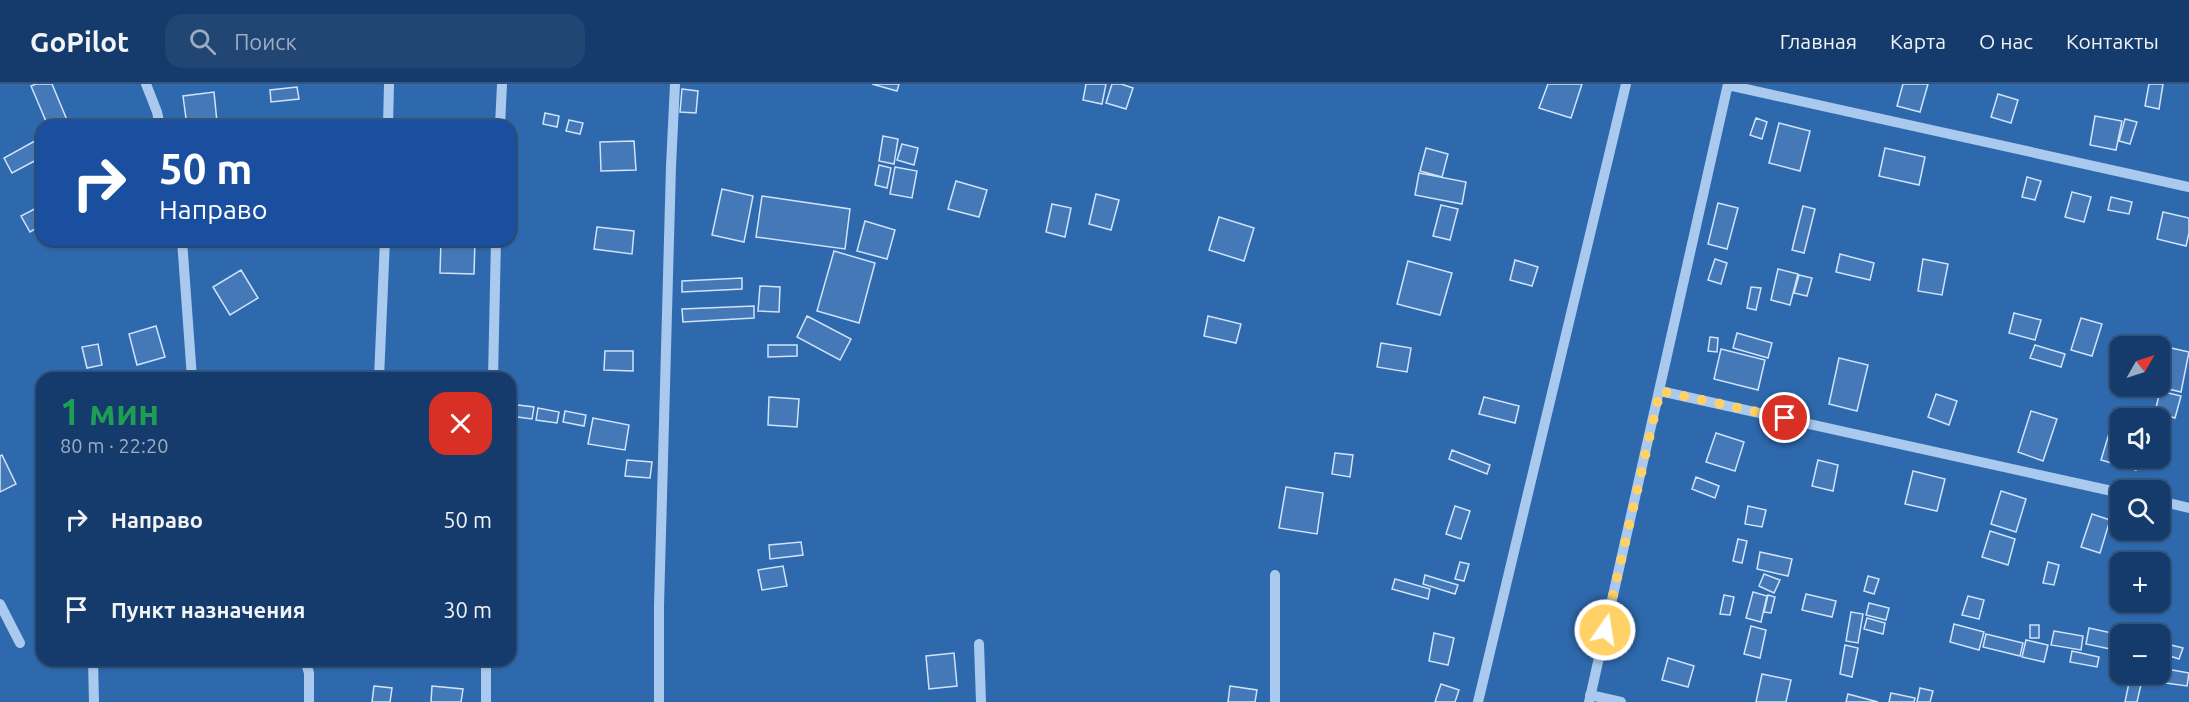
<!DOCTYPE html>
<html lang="ru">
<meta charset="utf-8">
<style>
:root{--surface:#143b6b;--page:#214673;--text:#f1f3f6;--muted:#9dadc1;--line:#33557e}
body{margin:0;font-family:Ubuntu,sans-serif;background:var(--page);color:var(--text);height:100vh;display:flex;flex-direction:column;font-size:22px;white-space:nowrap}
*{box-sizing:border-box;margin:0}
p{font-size:20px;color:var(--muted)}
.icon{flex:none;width:33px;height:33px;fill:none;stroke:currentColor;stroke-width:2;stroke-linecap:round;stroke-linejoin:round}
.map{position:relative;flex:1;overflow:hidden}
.panel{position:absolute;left:36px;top:288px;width:480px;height:294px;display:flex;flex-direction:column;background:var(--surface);border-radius:18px;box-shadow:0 2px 4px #0004,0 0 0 2px var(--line)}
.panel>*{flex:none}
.guide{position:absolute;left:36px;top:36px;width:480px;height:126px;border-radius:18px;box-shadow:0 2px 4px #0004,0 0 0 2px var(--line);background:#1a4fa0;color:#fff;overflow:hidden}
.needle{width:39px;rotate:51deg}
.fabs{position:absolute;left:2110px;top:252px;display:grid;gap:12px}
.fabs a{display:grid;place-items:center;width:60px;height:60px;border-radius:12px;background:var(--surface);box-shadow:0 2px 4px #0004,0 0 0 2px var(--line);font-size:30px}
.pin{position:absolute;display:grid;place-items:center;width:51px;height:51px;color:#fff;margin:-26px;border:3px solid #fff;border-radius:50%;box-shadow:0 2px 6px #0007}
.me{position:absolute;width:66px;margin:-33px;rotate:13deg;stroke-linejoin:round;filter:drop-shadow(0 0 4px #0008)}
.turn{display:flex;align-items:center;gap:21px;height:126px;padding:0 24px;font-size:27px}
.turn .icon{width:78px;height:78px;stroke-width:2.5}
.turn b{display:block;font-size:42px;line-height:51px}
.round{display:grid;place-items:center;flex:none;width:63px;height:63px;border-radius:18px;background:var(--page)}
.overview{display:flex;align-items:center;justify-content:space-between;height:102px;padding:0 24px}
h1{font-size:36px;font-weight:700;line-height:45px;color:#1e9e55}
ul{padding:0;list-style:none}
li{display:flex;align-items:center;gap:18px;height:90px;padding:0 24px}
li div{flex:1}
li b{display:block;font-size:22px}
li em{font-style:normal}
header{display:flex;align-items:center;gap:36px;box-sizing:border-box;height:84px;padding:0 30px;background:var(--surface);border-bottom:2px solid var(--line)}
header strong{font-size:28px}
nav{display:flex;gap:33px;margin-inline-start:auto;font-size:21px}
.search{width:420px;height:54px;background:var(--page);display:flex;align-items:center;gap:15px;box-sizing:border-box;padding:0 21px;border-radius:18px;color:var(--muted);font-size:22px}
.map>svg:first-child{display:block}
</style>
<header>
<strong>GoPilot</strong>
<div class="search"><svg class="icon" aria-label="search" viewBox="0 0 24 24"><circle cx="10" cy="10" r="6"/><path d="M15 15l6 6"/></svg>Поиск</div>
<nav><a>Главная</a><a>Карта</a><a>О нас</a><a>Контакты</a></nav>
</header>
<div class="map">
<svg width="2189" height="618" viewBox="0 0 2189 618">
<rect width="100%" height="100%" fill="#1b4f8f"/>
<path fill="#2e69ad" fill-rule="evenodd" d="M0,0H2189V618H0ZM42,42H510V156H42ZM2121,262H2160V302H2121ZM42,294H510V576H42ZM2121,334H2160V374H2121ZM2121,406H2160V446H2121ZM2121,478H2160V518H2121ZM2121,550H2160V590H2121Z"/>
<path fill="#4478b7" stroke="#cfe3fa" stroke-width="1.5" d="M36,0H52L67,36L48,42L31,2Z
M872,0H899L897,7Z
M1086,0H1106L1102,20L1083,16Z
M1112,0H1121L1133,4L1126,25L1106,19Z
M1548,0H1582L1571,34L1539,24Z
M1903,0H1928L1920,28L1897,22Z
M2149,0H2163L2159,25L2145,22Z
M297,3L299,15L271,18L270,6Z
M682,5L698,7L696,29L680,28Z
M214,8L217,38L187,42L183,12Z
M1998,10L2018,16L2011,39L1991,33Z
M545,29L559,32L557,43L543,40Z
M2095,32L2122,37L2116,66L2090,61Z
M1756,34L1767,38L1762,55L1750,51Z
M2125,35L2137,38L2130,60L2119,57Z
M569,36L583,39L580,50L566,47Z
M1779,39L1810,47L1800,87L1769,79Z
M883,52L898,55L894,80L879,77Z
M42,53V73L12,89L4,74Z
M634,57L636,86L601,87L600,58Z
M902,60L918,64L914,81L897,76Z
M1426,64L1448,70L1442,93L1420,87Z
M1885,64L1925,73L1919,101L1879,92Z
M879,81L891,84L887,104L875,101Z
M895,83L917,87L912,114L890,110Z
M1419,89L1466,98L1462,120L1415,111Z
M2027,93L2041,97L2035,116L2022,113Z
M956,97L987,106L979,133L948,125Z
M722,105L753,112L744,158L712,151Z
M2072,108L2091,113L2084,138L2065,133Z
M1096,110L1119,116L1111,146L1089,140Z
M762,112L850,125L845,165L756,153Z
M2111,113L2132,118L2129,130L2108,126Z
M1718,119L1738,124L1727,165L1708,160Z
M1052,120L1071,124L1065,153L1046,148Z
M42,121V141L30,148L21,132Z
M1441,121L1458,125L1450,156L1433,152Z
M1803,122L1815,125L1804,169L1792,166Z
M2163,128L2189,134V149L2186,162L2157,155Z
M1219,133L1254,144L1244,177L1209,166Z
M865,137L895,146L887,175L857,167Z
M597,143L634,147L632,170L594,165Z
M441,156H475L474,190L440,189Z
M834,167L875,179L859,239L817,227Z
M1840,170L1874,179L1870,196L1836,188Z
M1715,175L1727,179L1721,200L1708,196Z
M1923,175L1948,180L1942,211L1918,207Z
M1515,176L1538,183L1532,202L1510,196Z
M1408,177L1452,189L1440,231L1397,220Z
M1778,185L1798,190L1790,221L1771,216Z
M241,186L258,214L230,231L213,203Z
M1799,191L1812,194L1807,212L1794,209Z
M742,194V205L682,208V197Z
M760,202L780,203L779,228L758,227Z
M1751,203L1761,204L1756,226L1747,224Z
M754,222V234L683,238L682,225Z
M2014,229L2041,236L2035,256L2009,249Z
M807,232L851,255L840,276L797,253Z
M1208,232L1241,240L1236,259L1204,252Z
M2081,234L2102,240L2092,272L2071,266Z
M156,242L165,273L137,281L129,250Z
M1737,249L1772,259L1768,274L1733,264Z
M1710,253L1718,254L1717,268L1708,267Z
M1381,259L1411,264L1407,288L1377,283Z
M98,260L102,281L87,284L82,263Z
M768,261H797V272L768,273Z
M2035,261L2065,270L2061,283L2030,274Z
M2158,261L2189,268L2181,308L2156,302H2160Z
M1721,265L1765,276L1758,306L1714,295Z
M605,267H633V287L604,286Z
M1839,274L1868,281L1857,327L1829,320Z
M2160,307L2181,312L2175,334L2155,328Z
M1936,310L1957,317L1949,341L1928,333Z
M769,313L799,315L797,343L768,341Z
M1484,313L1519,322L1515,339L1479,330Z
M510,320L534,323L532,335L510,332Z
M538,324L559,328L557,339L536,336Z
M565,327L586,331L584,342L563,338Z
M2031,327L2057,335L2043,377L2018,368Z
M593,334L629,341L625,366L588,360Z
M2111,343L2121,346V374H2140L2136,386L2101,376Z
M1716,349L1744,358L1735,387L1706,378Z
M1452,366L1490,381L1487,390L1449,375Z
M1335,369L1353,371L1350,393L1332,390Z
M2,371L16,400L0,408V372Z
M627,376L652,378L650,394L625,392Z
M1818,376L1838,381L1833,407L1812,402Z
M1913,387L1945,395L1937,427L1905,420Z
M1696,393L1719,402L1715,414L1692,405Z
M1286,403L1323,409L1317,450L1279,444Z
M2001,407L2026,415L2016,448L1991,440Z
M1455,422L1470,427L1461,455L1446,450Z
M1748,422L1766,426L1762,443L1745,440Z
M2092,430L2110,436L2100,469L2081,463Z
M1990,447L2015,455L2008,481L1982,473Z
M1738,455L1747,457L1742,479L1733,477Z
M801,458L803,471L770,475L769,461Z
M1760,468L1792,475L1788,492L1757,485Z
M1460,478L1469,480L1464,497L1455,495Z
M2048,478L2059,481L2054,501L2043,499Z
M783,482L787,502L762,506L758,486Z
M1764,490L1780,496L1774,509L1759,502Z
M1425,491L1458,501L1455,510L1423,500Z
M1868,492L1879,495L1874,510L1864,507Z
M1395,495L1430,505L1428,515L1392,505Z
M1753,508L1767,512L1761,538L1746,534Z
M1806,510L1836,517L1832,533L1802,526Z
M1724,511L1734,513L1730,531L1720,530Z
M1768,511L1775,513L1771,529L1764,528Z
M1968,512L1984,516L1979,535L1962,531Z
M1869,519L1889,524L1886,536L1866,531Z
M1851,528L1863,530L1858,559L1846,557Z
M1867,534L1885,539L1883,550L1864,545Z
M1954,540L1984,548L1979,566L1950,558Z
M2030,541H2039V554H2030Z
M1751,542L1766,546L1760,574L1744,570Z
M2089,544L2121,551L2120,567L2086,560Z
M2054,547L2083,552L2081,566L2051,561Z
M1434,549L1454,554L1448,581L1429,577Z
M1986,550L2023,559L2020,572L1983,563Z
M2026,556L2048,561L2044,578L2022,573Z
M2167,560L2183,564L2179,575L2164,570Z
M1845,561L1858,564L1852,593L1840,590Z
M2072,567L2099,573L2097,583L2070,578Z
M954,569L957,602L929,605L926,572Z
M1668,574L1694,582L1688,603L1662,596Z
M2161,584L2189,589L2187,602L2159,598Z
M1762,590L1791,596L1786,618H1756Z
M2130,594L2142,596L2137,618H2125Z
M1441,600L1459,606L1455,618H1435Z
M374,602L392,604L390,618H372Z
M432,602L463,605L461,618H431Z
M1230,602L1257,606L1255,618H1228Z
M1920,604L1933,607L1930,618H1917Z
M1891,609L1915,614L1914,618H1889Z
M1848,610L1878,618H1846Z"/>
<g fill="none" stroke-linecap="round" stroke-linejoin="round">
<path stroke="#a9c9ee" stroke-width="10" d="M146,0L157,28L160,42
M1728,1L2189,103
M388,42L389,0
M500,42L502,0
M182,156L192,294
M379,294L385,156
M493,294L496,156
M1660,307L2121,409
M2160,417L2189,424
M1275,491V618
M0,520L20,559
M979,560L981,618
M93,576L94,618
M305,576L309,589V618
M1590,611L1621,618
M486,618V576
M659,618V522L671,82L675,0
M1478,618L1626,0
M1589,618L1728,0"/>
</g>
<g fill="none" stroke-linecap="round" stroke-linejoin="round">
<path stroke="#ffd166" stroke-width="10" stroke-dasharray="0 18" d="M1605,546L1660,307L1785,334"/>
</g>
</svg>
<div class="fabs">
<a><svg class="needle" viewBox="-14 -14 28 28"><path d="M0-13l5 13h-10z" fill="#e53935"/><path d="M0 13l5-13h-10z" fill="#9dadc1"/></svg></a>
<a><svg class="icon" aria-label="sound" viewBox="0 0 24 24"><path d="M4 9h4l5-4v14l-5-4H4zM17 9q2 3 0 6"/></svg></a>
<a><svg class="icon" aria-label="search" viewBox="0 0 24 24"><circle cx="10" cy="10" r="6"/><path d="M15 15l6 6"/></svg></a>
<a>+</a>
<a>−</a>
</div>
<div class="pin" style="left:1785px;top:334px;background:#d93025"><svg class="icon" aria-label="arrive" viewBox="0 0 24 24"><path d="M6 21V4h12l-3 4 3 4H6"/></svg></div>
<svg class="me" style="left:1605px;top:546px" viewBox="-20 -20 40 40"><circle r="17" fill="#ffd166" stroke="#fff" stroke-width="3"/><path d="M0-11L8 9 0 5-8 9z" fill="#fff"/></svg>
<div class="guide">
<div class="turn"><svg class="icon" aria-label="right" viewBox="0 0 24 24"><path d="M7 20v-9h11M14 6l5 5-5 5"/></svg><div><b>50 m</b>Направо</div></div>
</div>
<section class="panel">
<div class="overview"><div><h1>1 мин</h1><p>80 m · 22:20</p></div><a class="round" style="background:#d93025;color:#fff"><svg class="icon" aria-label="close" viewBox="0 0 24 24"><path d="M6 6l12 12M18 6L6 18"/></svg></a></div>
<ul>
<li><svg class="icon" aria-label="right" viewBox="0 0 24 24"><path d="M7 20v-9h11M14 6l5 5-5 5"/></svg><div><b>Направо</b></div><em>50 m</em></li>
<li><svg class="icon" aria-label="arrive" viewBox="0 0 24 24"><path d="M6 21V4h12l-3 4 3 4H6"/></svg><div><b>Пункт назначения</b></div><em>30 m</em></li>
</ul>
</section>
</div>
